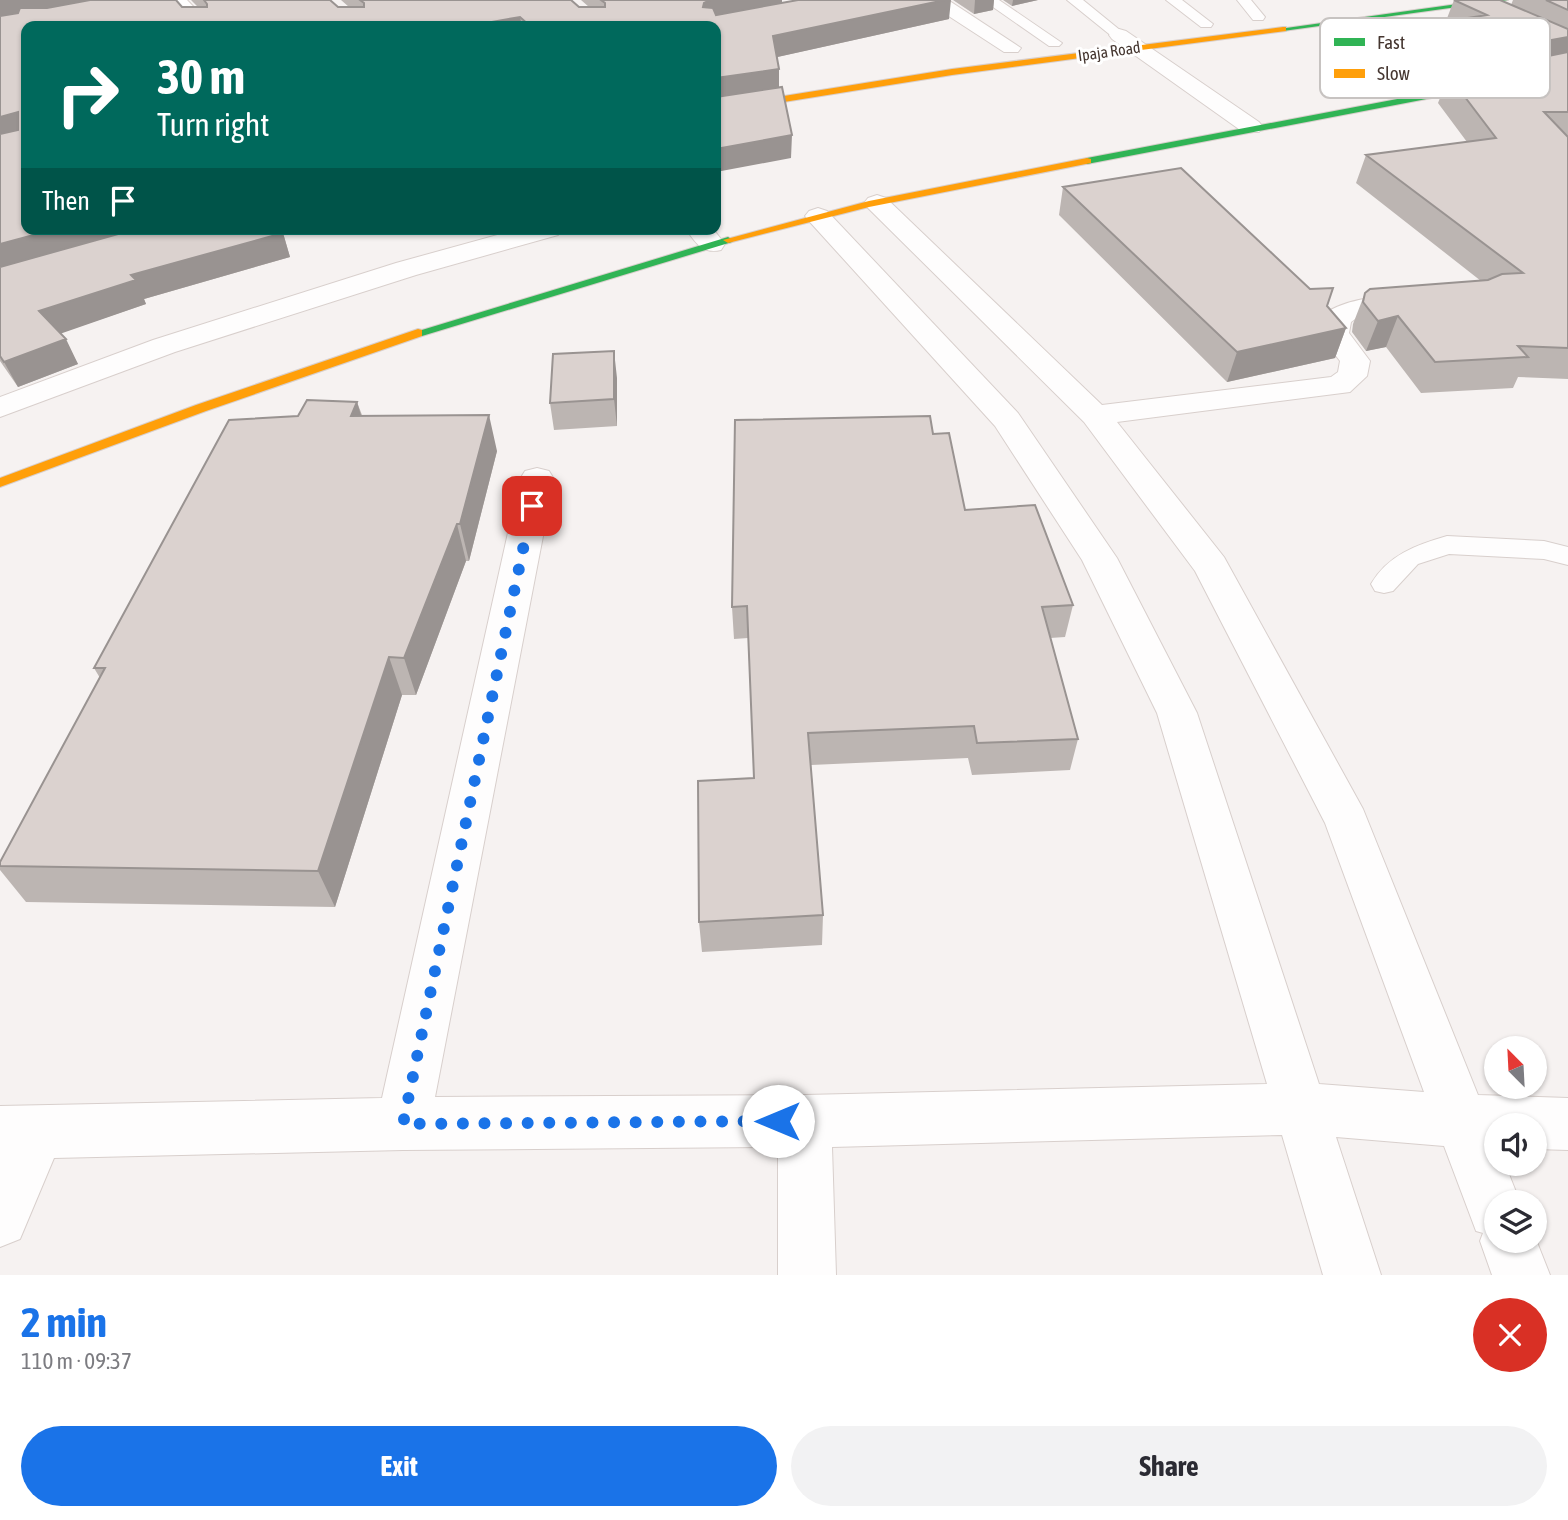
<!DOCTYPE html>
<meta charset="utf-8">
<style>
:root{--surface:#fff;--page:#f2f2f3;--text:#2b2b33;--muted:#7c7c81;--accent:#1a73e8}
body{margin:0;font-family:"Asap Condensed",sans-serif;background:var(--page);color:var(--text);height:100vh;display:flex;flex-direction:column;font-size:26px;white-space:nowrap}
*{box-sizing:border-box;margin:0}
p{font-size:23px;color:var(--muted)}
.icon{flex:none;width:38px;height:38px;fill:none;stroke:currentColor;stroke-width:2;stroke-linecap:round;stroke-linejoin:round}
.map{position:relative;height:1275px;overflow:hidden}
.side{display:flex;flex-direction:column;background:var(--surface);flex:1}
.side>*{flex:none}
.hud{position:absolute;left:21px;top:21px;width:700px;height:214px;border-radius:14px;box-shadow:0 2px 5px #0004;background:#00695c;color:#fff;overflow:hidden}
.needle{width:46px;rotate:336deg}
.tools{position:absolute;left:1484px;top:1036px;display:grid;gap:14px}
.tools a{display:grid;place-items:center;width:63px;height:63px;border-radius:50%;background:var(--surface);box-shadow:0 2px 5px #0004;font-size:35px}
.pin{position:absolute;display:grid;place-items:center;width:60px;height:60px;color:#fff;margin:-30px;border-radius:14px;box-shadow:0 4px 10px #0006}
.me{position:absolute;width:77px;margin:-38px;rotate:270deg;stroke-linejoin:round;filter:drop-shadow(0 0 5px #0008)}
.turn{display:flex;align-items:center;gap:24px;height:147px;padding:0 21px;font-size:32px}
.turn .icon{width:91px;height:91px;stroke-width:2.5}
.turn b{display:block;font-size:49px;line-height:60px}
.then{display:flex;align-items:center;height:66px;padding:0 21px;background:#0003;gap:14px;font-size:26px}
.round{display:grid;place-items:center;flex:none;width:74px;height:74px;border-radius:37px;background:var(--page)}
.headline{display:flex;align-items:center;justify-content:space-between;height:119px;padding:0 21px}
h1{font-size:42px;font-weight:700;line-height:52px;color:var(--accent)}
.button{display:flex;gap:14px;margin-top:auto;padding:14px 21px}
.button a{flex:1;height:80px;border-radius:42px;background:var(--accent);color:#fff;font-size:28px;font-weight:700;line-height:80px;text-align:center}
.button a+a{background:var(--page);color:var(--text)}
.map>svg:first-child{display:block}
</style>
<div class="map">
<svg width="1568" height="1275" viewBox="0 0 1568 1275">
<rect width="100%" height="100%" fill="#f6f2f1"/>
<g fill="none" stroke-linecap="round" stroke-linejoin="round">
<defs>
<path id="lane" d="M983,0H999L1062,43L1059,46H1049Z
M1067,0H1083L1126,35L1124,38H1114Z
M1166,0H1182L1213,24L1211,27H1201Z
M1237,0H1251L1265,17L1263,20H1253Z
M1447,536L1544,541L1568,547V565L1544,559L1449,554L1418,564L1393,591L1384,593L1375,591L1371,584C1388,555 1416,545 1447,536Z"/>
<path id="street" d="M166,0H187L212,26H191Z
M924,0H948L1021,48L1018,52H1004Z
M1119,29L1126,31L1259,122L1263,127L1259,132H1243L1112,39L1109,35L1112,31Z
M877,195L886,198L1102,405L1331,377L1338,372L1340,361L1319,334L1327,312C1349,298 1395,292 1421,298L1425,304L1421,310L1358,317L1351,322L1349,333L1370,361L1367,376L1350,392L1117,422L1224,557L1363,809L1478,1095L1568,1098V1150L1535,1149V1125H1496V1164H1505L1520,1202H1496V1241H1535V1237L1550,1275H1492L1480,1241L1483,1233L1476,1231L1444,1146L1336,1137L1381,1275H1323L1282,1135L832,1147L836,1275H778V1147L403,1150L54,1158L20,1239L0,1247V1106L382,1098L520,479L525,471L537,468L549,471L554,479L435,1097L805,1095L1267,1084L1157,713L1082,560L995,426L809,221L805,216L809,211L818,208L827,211L1018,413L1117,558L1197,713L1319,1084L1424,1092L1325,823L1195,571L1084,422L868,208L864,203L868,198Z
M519,229H562L558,235L416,275L175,352L0,417V397L153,340L396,263Z
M686,229H713L725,244L721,250C703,254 696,244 686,229Z"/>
<path id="fast" d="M1486,0H1508L1283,31L1279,29Z
M1434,92L1439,95L1437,97L1087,164L1082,161L1087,158Z
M728,237L733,240L732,242L422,336H414L412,333Z"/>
<path id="slow" d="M1283,27H1286V31L952,75L716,113V107L952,69Z
M1568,66V72L1434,98L1429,95Z
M1087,158L1091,159V163L869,207L728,243L723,240L869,201Z
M418,329L422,330V336L206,411L0,487V478L196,405Z"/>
</defs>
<use href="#lane" stroke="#d8cfcc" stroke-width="2"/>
<use href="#street" stroke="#d8cfcc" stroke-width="2"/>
<use href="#fast" stroke="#d8cfcc" stroke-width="2"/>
<use href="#slow" stroke="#d8cfcc" stroke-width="2"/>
<use href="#lane" fill="#fefdfd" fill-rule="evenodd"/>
<use href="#street" fill="#fefdfd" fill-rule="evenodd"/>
<use href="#fast" fill="#30b455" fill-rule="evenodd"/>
<use href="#slow" fill="#ff9f0a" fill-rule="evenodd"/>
</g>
<path fill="#bcb5b2" d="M0,0L198,7L191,0H330L338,7H349L341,0H571L579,7H589L581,0H782V3L949,19L777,57L779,69V87L791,158L716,26H26V229L283,233L290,257L144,299L146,304L60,333L78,364L18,387L0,361Z
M953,0H994L993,10L974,14Z
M1003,0H1038L1012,6Z
M1454,0L1511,5L1513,0H1568V379L1518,377L1513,388L1421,393L1386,347L1366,351L1352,332L1353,324L1365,293L1481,281L1356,183L1366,155L1467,142L1438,103L1446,83L1427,87L1401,52L1410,27L1446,21Z
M1063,187L1327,306L1346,328L1335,358L1227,382L1059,215Z
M617,378V426L554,430L550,403Z
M357,402L362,415L497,451L469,561H466L416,695H402L335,907L26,902L0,870V862L100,678L94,668Z
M933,434L965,510L1073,605L1065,637L1050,638L1078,739L1070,770L972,775L968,758L811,765L823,915L822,945L702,952L699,922L754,779L748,638L734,639L732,607Z"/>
<path fill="#999391" d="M0,0H88L0,21Z
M710,0H782V6L716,18L703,7L704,3Z
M945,0H951L949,19L773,58V36Z
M975,0H994L993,10L974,14Z
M1013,0H1038L1012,6Z
M520,17L522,26H469Z
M1568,37V59L1449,76L1446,83L1427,87L1436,61Z
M779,69V90L716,100V78Z
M18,112L26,132L0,142V117Z
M792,135L791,158L716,172V149Z
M56,229H152L0,272V244Z
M283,233L290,257L144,299L146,304L51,337L39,311L131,275Z
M1398,316L1386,347L1366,351L1378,321Z
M1346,328L1335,358L1227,382L1237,352Z
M66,339L78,364L18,387L4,362Z
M614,351L617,378V426L614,399Z
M357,402L368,438L351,416Z
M489,415L497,451L469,561L460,524Z
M457,524L466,561L416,695L404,658Z
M389,657L402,695L335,907L318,871Z"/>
<path fill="#dbd2cf" stroke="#999391" stroke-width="2" d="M90,0H176L182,7H207V4L204,0H330L338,7H364V3L360,0H571L579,7H605V3L601,0H710L704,3L703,7L713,8L716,15L798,0H945L773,36L779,69L716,78V26H530L520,17L469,26H26V229H56L0,244V134L18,130V112L0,117V16L18,13L20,8H47Z
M1454,0H1500L1568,29V37L1436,61L1410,27L1487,15Z
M1546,0H1568V10Z
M1568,52V112H1544L1568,137V348L1518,346L1528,357L1435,362L1398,316L1378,321L1363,302L1365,293L1370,289L1488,280L1502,274L1523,273L1366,155L1496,138L1449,76Z
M782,87L792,135L716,149V97Z
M1181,168L1310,289L1333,288L1327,306L1346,328L1237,352L1063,187Z
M136,229H281L283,233L131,275L136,280L39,311L66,339L4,362L0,356V267Z
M614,351V399L550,403L553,354Z
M307,400L357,402L351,416L489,415L460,524H457L404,658L389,657L318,871L0,866V862L105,668H94L229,420L298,416Z
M930,416L933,434L949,433L965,510L1035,505L1073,605L1042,607L1078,739L977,743L974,726L808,733L823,915L699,922L698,781L754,778L747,606L732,607L735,420Z"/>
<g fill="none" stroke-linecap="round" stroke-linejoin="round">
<path stroke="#1a73e8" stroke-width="12" stroke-dasharray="0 21.6" d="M532,506L403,1124L778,1121"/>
</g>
<g text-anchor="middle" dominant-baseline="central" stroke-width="6" stroke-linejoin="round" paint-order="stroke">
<g font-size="16" fill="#453630" stroke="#fff">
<text transform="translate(1109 51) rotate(-8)">Ipaja Road</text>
</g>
</g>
<rect x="1320" y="18" width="230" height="80" rx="10" fill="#fff" stroke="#c7c3c1" stroke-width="2"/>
<rect x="1334" y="38" width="31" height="8" fill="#30b455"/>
<rect x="1334" y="69" width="31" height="9" fill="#ff9f0a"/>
<g font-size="19" fill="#453630">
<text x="1377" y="49">Fast</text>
<text x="1377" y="80">Slow</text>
</g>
</svg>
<div class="tools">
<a><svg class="needle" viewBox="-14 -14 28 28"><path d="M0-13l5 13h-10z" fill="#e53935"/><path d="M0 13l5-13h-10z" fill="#7c7c81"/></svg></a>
<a><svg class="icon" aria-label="sound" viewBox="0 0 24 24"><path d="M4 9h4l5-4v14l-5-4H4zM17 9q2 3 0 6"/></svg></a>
<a><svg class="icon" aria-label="layers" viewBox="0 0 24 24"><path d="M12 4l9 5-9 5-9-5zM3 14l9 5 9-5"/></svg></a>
</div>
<div class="pin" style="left:532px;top:506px;background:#d93025"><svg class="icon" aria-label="arrive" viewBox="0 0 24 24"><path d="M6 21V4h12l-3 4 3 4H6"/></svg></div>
<svg class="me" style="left:778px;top:1121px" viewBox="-20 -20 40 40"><circle r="19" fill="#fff"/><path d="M0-13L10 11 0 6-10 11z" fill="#1a73e8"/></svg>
<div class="hud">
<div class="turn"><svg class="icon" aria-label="right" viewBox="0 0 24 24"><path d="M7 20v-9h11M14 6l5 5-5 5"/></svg><div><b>30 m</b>Turn right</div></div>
<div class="then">Then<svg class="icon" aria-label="arrive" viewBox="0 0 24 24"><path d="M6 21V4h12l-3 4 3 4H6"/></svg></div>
</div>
</div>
<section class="side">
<div class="headline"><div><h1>2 min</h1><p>110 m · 09:37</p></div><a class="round" style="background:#d93025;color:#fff"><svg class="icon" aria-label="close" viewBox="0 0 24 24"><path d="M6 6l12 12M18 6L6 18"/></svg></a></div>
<div class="button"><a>Exit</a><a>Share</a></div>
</section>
